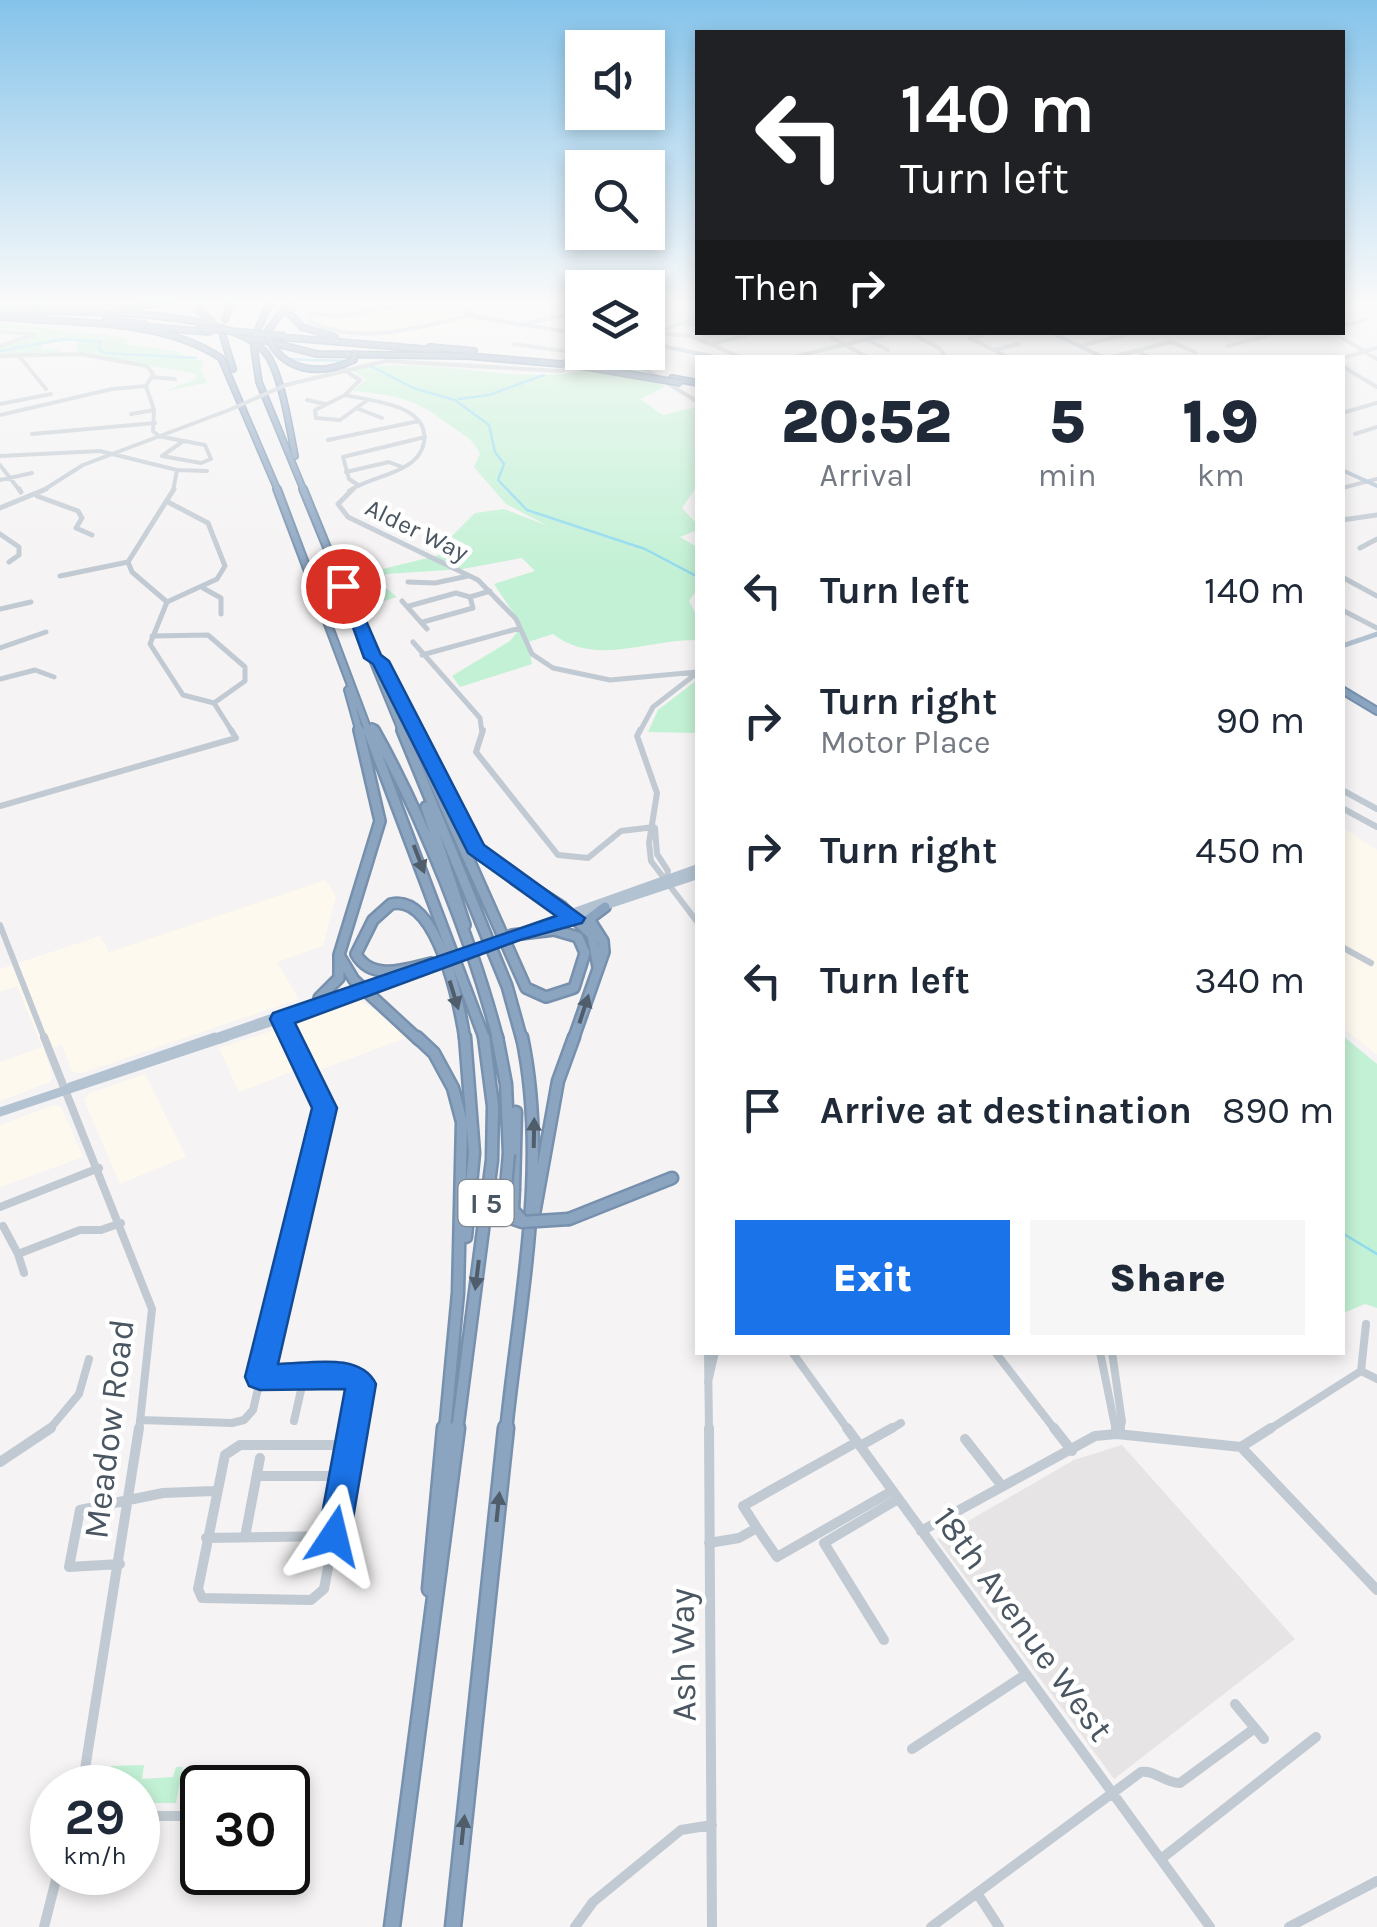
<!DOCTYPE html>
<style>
:root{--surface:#fff;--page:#f6f6f7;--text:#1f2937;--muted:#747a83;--accent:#1a73e8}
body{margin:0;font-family:Karla,sans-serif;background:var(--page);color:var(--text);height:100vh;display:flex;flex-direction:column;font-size:38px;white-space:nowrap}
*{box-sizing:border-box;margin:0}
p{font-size:32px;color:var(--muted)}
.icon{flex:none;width:55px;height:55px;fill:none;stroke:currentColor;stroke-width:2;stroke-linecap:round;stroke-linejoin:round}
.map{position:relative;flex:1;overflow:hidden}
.details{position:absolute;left:695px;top:355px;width:650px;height:1000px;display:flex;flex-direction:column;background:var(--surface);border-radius:0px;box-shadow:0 5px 15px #0003}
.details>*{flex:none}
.top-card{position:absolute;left:695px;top:30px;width:650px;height:305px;border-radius:0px;box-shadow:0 5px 15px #0003;background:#202124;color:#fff;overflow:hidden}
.fabs{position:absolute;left:565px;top:30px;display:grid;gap:20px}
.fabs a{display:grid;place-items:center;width:100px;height:100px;border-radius:0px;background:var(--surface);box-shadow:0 5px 15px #0003;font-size:50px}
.speed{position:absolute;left:30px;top:1765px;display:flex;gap:20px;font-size:50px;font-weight:700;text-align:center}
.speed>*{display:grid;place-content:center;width:130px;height:130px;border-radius:50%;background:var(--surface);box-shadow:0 5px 15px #0003;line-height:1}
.speed small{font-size:25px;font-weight:400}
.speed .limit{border:5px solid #111;border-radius:15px;background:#fff;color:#111}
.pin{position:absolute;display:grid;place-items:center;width:85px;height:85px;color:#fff;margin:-42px;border:5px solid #fff;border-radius:50%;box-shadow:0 2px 10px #0007}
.me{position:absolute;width:110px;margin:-55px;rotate:10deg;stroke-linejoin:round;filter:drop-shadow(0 0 8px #0008)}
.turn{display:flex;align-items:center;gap:35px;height:210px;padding:0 40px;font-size:45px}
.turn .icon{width:130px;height:130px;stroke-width:2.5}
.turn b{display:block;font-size:70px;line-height:85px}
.then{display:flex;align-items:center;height:95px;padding:0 40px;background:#0003;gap:20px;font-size:38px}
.eta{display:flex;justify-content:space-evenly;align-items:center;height:170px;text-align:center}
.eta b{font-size:60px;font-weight:800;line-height:70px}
.action{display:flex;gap:20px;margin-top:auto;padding:20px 40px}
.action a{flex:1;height:115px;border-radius:0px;background:var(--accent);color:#fff;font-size:40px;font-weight:800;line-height:115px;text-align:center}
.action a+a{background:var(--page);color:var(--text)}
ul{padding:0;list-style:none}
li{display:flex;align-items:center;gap:30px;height:130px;padding:0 40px}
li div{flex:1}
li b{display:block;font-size:38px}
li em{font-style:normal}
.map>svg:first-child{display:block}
</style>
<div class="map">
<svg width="1377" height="1927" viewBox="0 0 1377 1927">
<rect width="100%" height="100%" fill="#f5f3f3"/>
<path fill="#fdf9ef" d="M331,301H447L485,323L406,339L350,333L316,322Z
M1342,827L1377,850V1055L1343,1028Z
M325,880L336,896L323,946L277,962L299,999L82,1073L72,1072L62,1045L44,1051L53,1076L50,1082L0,1101V1062L42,1047L17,986L0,992V969L100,936L109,952Z
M360,1000L411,1036L317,1071L293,1029L297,1020Z
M278,1029L301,1068L239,1092L219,1048Z
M145,1074L186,1157L120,1184L84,1100L90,1093Z
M54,1105L62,1108L83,1157L0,1187V1125Z"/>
<path fill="#e6e4e5" d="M1122,1445L1295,1639L1114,1779L937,1539L1074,1460Z"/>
<path fill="#c3f1d5" d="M0,323L128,338L127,344L180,352L184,358L203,361L201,371L207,383L164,391L195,380L197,374L76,352L78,340L44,344L40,349H60L58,353L0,356V346L42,331L0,328Z
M608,360C629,364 654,373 665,387L640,399L663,415L697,407V486L682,508L697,524V530L680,537L697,547V590L689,601L696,614L697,640C649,639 595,667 553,634L528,642L532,664L460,687L452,676L510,641L522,626L494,584L535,571L522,558L462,569L386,574L377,581L397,597L371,605L345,557H362L379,570L471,547L451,537L475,513L504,509L548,526L506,504L474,467L480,454C474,440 464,435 451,426C416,399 397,395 353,391L367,379L351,370C424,355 491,380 563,374C578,373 594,364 608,360Z
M697,680V733L648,732L658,710Z
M1343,1036L1377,1064V1308L1365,1304L1343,1313Z
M144,1765L142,1779L173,1777L176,1767H183L176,1803H138V1788L106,1787L111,1766Z"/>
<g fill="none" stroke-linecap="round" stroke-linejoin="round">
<path stroke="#90daee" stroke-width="2.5" d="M685,326L698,323
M0,351L63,339L101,342L99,350L106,353L196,358
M279,359L348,361
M371,366L413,388L455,400L489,425L495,452L504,464L498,480L527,510L645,549L698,577
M459,399L489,395L544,375
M1342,1233L1377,1254"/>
<defs>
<path id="highway-far4" d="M199,301L200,312L212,321
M294,301L289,313L302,327L335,337
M0,310C62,314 222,304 265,352C281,370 290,431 295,456
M118,310L169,301
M0,317C71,324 159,317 221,358L278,491
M225,319L232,301
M105,321L144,324
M137,326L209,332
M266,333L291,301
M256,334L270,301
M223,336L233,369
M279,337L436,350
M254,338L317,354L468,356L561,364
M430,347L474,351
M254,348L259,382L304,491
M672,378L698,383"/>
<path id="highway-far3" d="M277,489L369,733
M303,489L403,733
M373,658L380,661L412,733
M348,690L360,733
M1342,690L1377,711
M372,727L375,733"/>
<path id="highway-far2" d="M368,730L485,1040
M374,730C423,817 473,943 498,1040
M402,730L507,986L522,1040
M411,730L526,988L546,997L574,988L585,953L578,937L554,930L512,935
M447,796L481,855L562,907L592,935L598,967
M426,807L465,925
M339,955L354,980L419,1040
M431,963C406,969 372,982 356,954L373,920L391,904C437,893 460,1005 465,1040
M319,998L339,978V955L380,821L359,730
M573,1040L604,952L603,941L589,919L605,907"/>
<path id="highway-far1" d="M417,1037L434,1053L453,1088L462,1122L458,1293L445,1431
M465,1037L474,1153L466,1237
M497,1037L506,1084L509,1154
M514,1189L516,1112
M569,1219L672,1178
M533,1220L558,1081L574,1037
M457,1431L492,1160L493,1106L484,1037
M506,1431C519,1303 549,1165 522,1037"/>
<path id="highway" d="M430,1589L445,1428
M392,1927L457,1428
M453,1927L506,1428"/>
</defs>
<use href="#highway-far4" stroke="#7690ad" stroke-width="8"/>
<use href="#highway-far3" stroke="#7690ad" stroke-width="10"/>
<use href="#highway-far2" stroke="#7690ad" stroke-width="14"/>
<use href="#highway-far1" stroke="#7690ad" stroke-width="15"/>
<use href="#highway" stroke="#7690ad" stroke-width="19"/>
<path stroke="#c1cad2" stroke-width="4" d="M23,303L81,309L107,305
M311,314L309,321C360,347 419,327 471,315
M311,314L342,316L423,301
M311,314L323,301
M522,325L573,313L563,305L581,301
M1342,326L1365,320
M908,332L939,348L947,358
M1333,332L1377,359
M655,333L690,336L743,358
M1055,335L1065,332
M648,336L698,317
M832,338L869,358
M970,338L1009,358
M971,338L994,332
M868,340L888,350
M513,344L630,360L698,402
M712,344L759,332
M0,346L34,334L2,332
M1080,346L1136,332
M1228,346L1280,332
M995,350L1019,344
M1137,351L1151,358
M0,356L80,354L147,366L153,374L146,386L154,410L153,431L160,437
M19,356L46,389
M789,358L897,332
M1108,358L1171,342L1195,352
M1342,358L1377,348
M1342,366L1377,387
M344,370L360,380L345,395L315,410L316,418L340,420L366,401
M152,377L175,379
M286,385L386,361L560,371L612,352
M345,395C370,401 430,404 424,442C422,453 415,461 406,466C388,477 367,479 349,491
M307,400L325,404
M0,404L51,394
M356,408L382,418
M1342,413L1377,403
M131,414L154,410
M0,415L112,389L146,386
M32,434L155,423
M1355,434L1377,427
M163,437L205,445L211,459L201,463L162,456L182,442
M328,440L419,421
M0,456L100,451L177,470L173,491
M0,465L20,491
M177,470L207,471
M346,472L389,462L402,467
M0,480L32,473
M358,485L349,479L343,457L425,437
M1342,488L1377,479
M42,491L83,465L229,410"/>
<path stroke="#c1cad2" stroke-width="5" d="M19,489L21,492
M353,489L338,504L348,517L478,580L516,619L532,654L553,668L610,680L697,672
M37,496L78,511L82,518L76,528L92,535
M698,502V513
M0,508L46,489
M1342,520L1377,515
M0,534L19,547V555L9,562
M1360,548L1377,539
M128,562L174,489
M128,562L132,572L167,602
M60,576L128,562
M1342,577L1377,596
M408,582L435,583L468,576
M203,588L221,598V614
M402,601L427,629
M167,602L217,579L225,566L208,523L168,502
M167,602L150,644L183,695L214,703L233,733
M409,606L456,593L470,597
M0,609L31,602
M1342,610L1377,628
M423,622L473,608L470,597L490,591
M152,636L208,635L245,667V681L214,703
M413,642L480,718L482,733
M0,648L46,632
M422,655L520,628
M0,679L35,670L54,677
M639,733L653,707L697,673"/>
<path stroke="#c1cad2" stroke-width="6" d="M483,730L476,752L558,855L588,858L621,831L654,827
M640,730L637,736L657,793L649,843L651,861L698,923
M1342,790L1377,809
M0,806L236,738L231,730
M1342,808L1377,827
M655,828L657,854L668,871L667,879
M0,925L45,1040
M1342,947L1371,963
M282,1019L292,1040"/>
<path stroke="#c1cad2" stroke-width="8" d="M44,1037L152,1309L139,1431
M0,1207L99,1168
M3,1226L18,1254
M24,1273L18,1254L80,1230H101L121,1223
M708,1352L709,1431
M792,1352L849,1431
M995,1352L1056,1431
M1100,1352L1116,1431
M1112,1352L1122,1422L1119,1431
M1361,1371L1377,1379
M260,1377L351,1376L361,1383L353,1431
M708,1382L715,1352
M140,1420L232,1423L244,1420L253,1410L324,1108L291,1037
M294,1421L304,1377
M48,1431L79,1394L89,1359
M888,1431L901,1423
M1267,1431L1361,1371L1366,1324"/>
<path stroke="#c1cad2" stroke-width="10" d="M709,1428L712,1927
M847,1428L1210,1927
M1054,1428L1072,1451
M1116,1428L1117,1434
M1118,1433L1120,1428
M965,1439L1002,1486
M240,1445H351L324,1589L311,1600L202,1598L198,1589L225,1455Z
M351,1445L354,1428
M860,1446L892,1428
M1241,1447L1377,1590
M0,1462L51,1428
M257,1476H345
M757,1528L743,1506L857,1442
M921,1531L1095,1436L1117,1434L1241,1447L1271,1428
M245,1537L260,1458
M206,1538L334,1536
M709,1543L739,1538L757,1528L777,1557L892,1491
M120,1564L69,1567L80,1510L163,1493L214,1491
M884,1640L824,1543L898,1499
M1235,1704L1264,1739
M912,1749L1025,1675
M82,1788L139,1428
M138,1816H202
M1161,1859L1316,1737
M977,1893L999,1927
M44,1927L58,1872
M575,1927L593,1902L681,1830L712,1825
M931,1927L1141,1772C1156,1770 1164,1783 1180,1783L1255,1728
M1289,1927L1377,1881"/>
<path stroke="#b3c2d1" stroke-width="4" d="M451,301L475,317L582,334
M1050,332L1105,358
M648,343L720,358
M1342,470L1377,486"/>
<path stroke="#b3c2d1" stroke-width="5" d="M1342,646L1377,634"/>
<path stroke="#b3c2d1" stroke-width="8" d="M550,924L698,875
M521,931L698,868
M208,1040L358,988
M218,1040L350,996L408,971"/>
<path stroke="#b3c2d1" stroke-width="9" d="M70,1087L215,1037
M0,1112L226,1037"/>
<use href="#highway-far4" stroke="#8ba5c1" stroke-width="5"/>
<use href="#highway-far3" stroke="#8ba5c1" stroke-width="6"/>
<use href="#highway-far2" stroke="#8ba5c1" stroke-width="9"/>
<use href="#highway-far1" stroke="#8ba5c1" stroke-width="10"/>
<use href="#highway" stroke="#8ba5c1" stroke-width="14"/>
<defs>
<path id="highway-bridge-far1" d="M197,328L285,336
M266,333C281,372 319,377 354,360L355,352
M563,363L681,383"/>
<path id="highway-bridge" d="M509,1154L504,1208L508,1217L522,1222L569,1219
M514,1189L513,1210L522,1220"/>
</defs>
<use href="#highway-bridge-far1" stroke="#7690ad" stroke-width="8" stroke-linecap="butt"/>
<use href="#highway-bridge" stroke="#7690ad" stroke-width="15" stroke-linecap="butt"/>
<path stroke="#c1cad2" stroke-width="4" d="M229,410L286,385"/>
<path stroke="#b3c2d1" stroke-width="8" d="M431,963L512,935"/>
<use href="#highway-bridge-far1" stroke="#8ba5c1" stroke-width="5"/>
<use href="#highway-bridge" stroke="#8ba5c1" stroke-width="10"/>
</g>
<defs><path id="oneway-solid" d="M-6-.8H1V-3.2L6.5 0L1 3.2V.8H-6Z" transform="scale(2.5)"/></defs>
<g fill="#505e6b">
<use href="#oneway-solid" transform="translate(419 859) rotate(69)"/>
<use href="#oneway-solid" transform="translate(454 995) rotate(73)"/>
<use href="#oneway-solid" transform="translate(584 1009) rotate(-72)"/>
<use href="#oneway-solid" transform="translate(534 1133) rotate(-89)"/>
<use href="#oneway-solid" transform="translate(477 1275) rotate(97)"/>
<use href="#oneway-solid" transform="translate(498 1507) rotate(-84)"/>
<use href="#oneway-solid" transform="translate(463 1830) rotate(-84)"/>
</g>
<linearGradient id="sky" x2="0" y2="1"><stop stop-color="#85c3ea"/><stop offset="0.53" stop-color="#fafafa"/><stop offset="1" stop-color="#fafafa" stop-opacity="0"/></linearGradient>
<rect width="1377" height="570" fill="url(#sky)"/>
<path fill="#1a73e8" stroke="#114b97" stroke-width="2.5" d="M337,583L351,586L381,655L389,661L484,845L585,918L582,923L520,940L295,1023L337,1108L278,1364C308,1364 360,1351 376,1384L350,1536L346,1547L334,1551L323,1547L318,1536L345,1389L260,1390L249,1386L245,1377L312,1108L270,1019L273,1013L556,916L468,853L373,664L364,658Z"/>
<g text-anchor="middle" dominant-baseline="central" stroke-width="9" stroke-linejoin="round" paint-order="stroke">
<g font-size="25" fill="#4a5661" stroke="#fff">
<text transform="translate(417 530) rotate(26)">Alder Way</text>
</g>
<rect fill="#fff" stroke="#808990" stroke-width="2.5" x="458.5" y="1180" width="55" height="46" rx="8"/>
<g font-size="28" font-weight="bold" fill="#4a5661">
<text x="486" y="1203">I 5</text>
</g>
<g font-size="35" fill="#4a5661" stroke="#fff">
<text transform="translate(109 1429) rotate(-83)">Meadow Road</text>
<text transform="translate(1023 1624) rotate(54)">18th Avenue West</text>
<text transform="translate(683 1655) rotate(-91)">Ash Way</text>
</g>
</g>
</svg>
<div class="fabs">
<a><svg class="icon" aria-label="sound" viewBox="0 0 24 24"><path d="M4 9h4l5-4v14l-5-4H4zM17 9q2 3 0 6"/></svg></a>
<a><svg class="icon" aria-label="search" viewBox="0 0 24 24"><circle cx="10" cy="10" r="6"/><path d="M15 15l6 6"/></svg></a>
<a><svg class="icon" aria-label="layers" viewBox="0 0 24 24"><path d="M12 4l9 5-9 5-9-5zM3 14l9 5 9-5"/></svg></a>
</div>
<div class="speed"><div>29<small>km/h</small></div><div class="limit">30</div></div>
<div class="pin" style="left:343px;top:586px;background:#d93025"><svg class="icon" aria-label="arrive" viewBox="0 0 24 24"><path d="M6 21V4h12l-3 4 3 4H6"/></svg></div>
<svg class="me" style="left:334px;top:1536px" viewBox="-20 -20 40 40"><path d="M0-17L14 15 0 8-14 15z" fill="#1a73e8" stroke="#fff" stroke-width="4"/></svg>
<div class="top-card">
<div class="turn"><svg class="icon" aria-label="left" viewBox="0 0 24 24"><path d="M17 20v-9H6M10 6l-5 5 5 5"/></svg><div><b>140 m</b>Turn left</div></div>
<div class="then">Then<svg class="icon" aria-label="right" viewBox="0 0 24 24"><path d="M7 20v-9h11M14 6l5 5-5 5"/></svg></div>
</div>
<section class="details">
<div class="eta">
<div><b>20:52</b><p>Arrival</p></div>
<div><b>5</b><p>min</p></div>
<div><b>1.9</b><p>km</p></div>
</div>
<ul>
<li><svg class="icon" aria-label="left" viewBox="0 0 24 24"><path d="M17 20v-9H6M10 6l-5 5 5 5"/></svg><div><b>Turn left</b></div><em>140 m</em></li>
<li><svg class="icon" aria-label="right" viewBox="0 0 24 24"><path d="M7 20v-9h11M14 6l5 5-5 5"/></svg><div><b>Turn right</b><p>Motor Place</p></div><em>90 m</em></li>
<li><svg class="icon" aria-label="right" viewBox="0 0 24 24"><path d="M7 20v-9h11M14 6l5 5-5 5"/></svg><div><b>Turn right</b></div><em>450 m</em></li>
<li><svg class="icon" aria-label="left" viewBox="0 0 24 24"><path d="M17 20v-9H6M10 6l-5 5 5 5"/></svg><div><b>Turn left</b></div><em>340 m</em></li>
<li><svg class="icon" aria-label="arrive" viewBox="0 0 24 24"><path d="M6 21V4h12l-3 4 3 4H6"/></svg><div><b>Arrive at destination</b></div><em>890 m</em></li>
</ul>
<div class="action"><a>Exit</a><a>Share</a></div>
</section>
</div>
